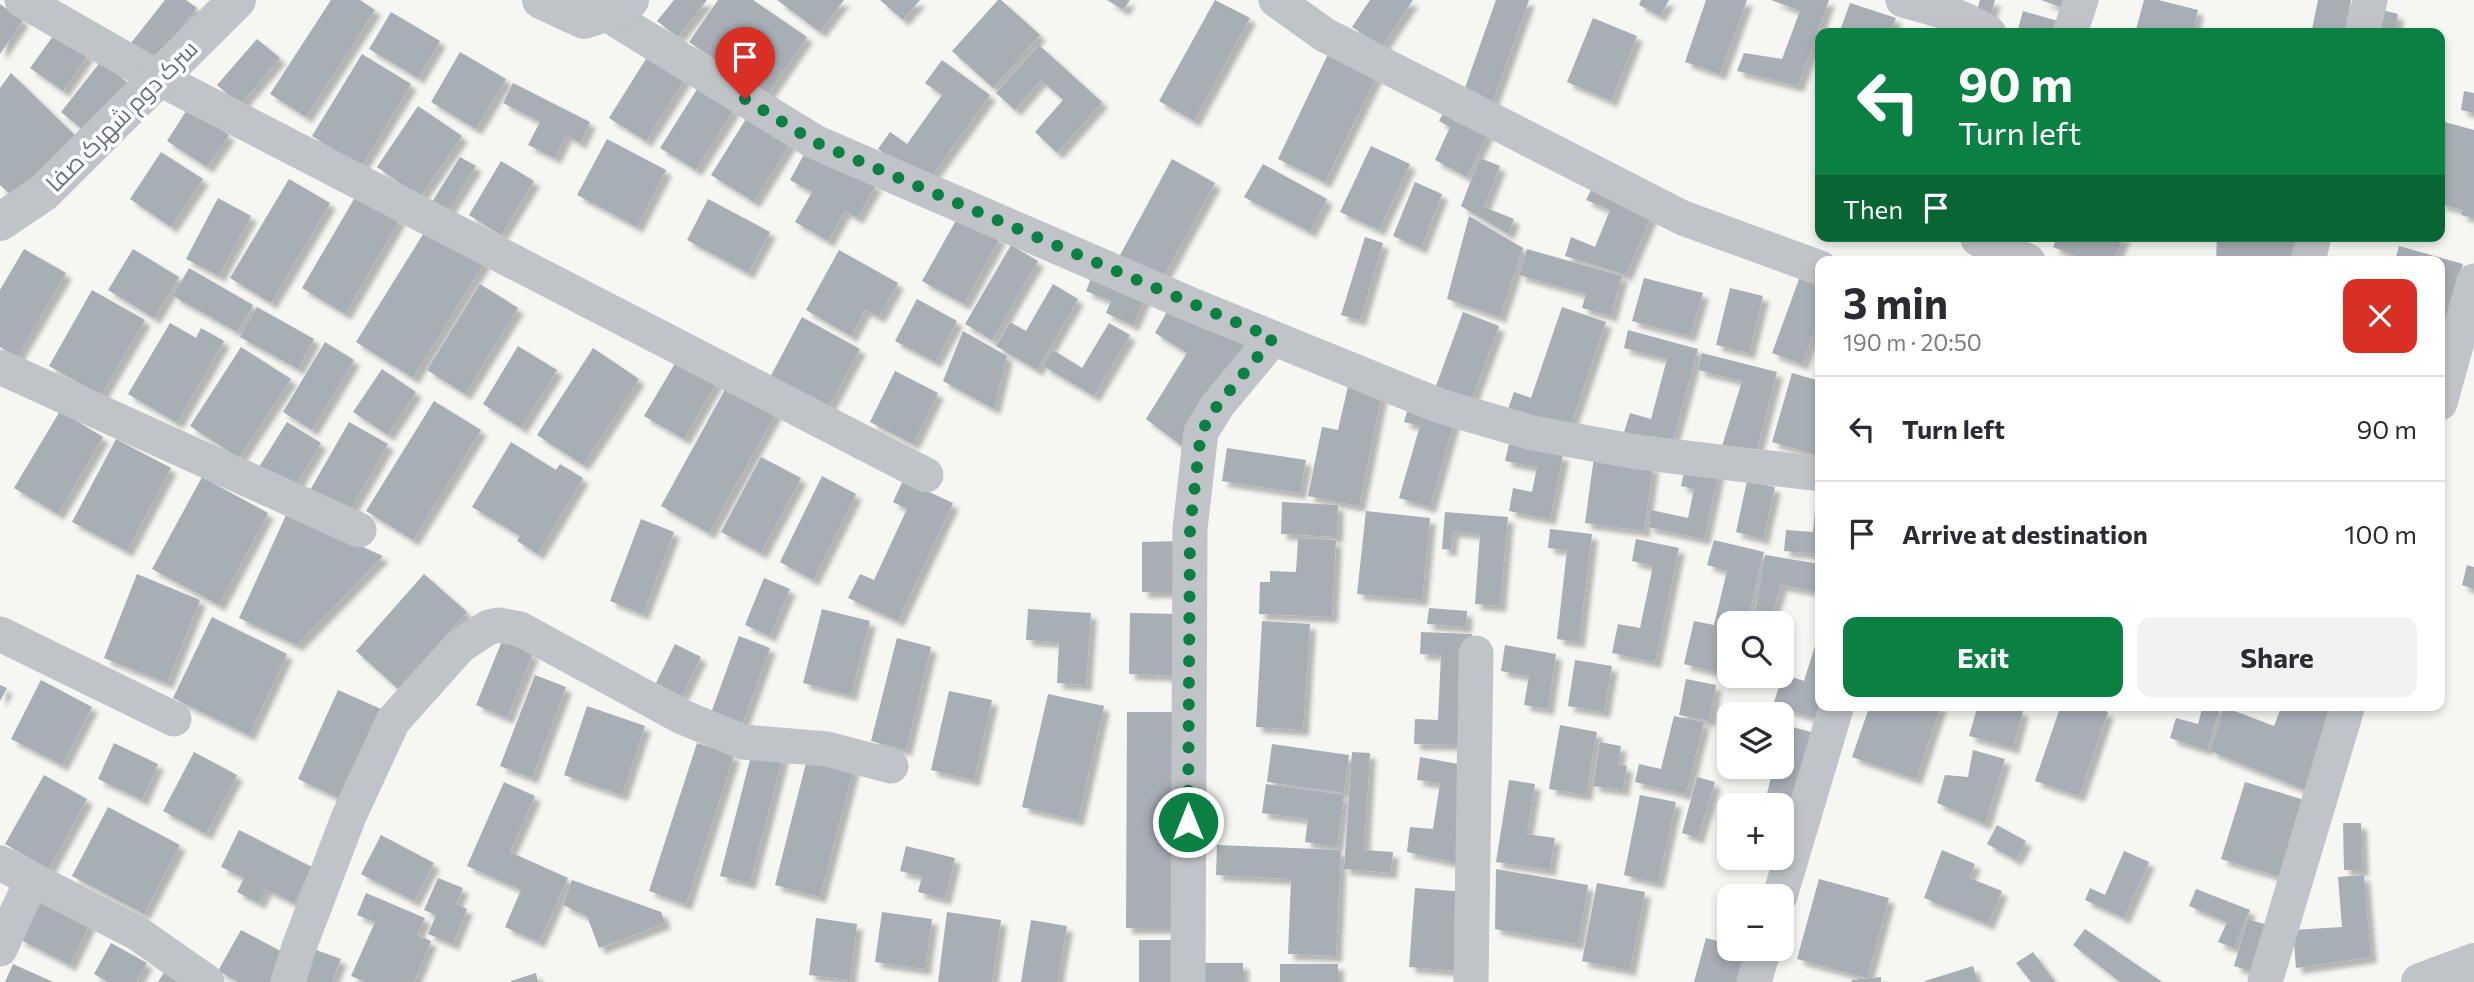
<!DOCTYPE html>
<meta charset="utf-8">
<style>
:root{--surface:#fff;--page:#f2f2f3;--text:#2b2b33;--muted:#7c7c81;--line:#e1e1e2;--accent:#0b8043}
body{margin:0;font-family:Commissioner,Cairo,sans-serif;background:var(--page);color:var(--text);height:100vh;display:flex;flex-direction:column;font-size:26px;white-space:nowrap}
*{box-sizing:border-box;margin:0}
p{font-size:23px;color:var(--muted)}
.icon{flex:none;width:38px;height:38px;fill:none;stroke:currentColor;stroke-width:2;stroke-linecap:round;stroke-linejoin:round}
.map{position:relative;flex:1;overflow:hidden}
.details{position:absolute;left:1815px;top:256px;width:630px;height:455px;display:flex;flex-direction:column;background:var(--surface);border-radius:14px;box-shadow:0 4px 10px #0003}
.details>*{flex:none}
.top-card{position:absolute;left:1815px;top:28px;width:630px;height:214px;border-radius:14px;box-shadow:0 4px 10px #0003;background:#0b8043;color:#fff;overflow:hidden}
.tools{position:absolute;left:1717px;top:611px;display:grid;gap:14px}
.tools a{display:grid;place-items:center;width:77px;height:77px;border-radius:14px;background:var(--surface);box-shadow:0 4px 10px #0003;font-size:35px}
.pin{position:absolute;display:grid;place-items:center;width:60px;height:60px;color:#fff;margin:-72px -30px;border-radius:50% 50% 50% 0;rotate:-45deg;box-shadow:0 0 7px #0007}
.pin .icon{rotate:45deg}
.me{position:absolute;width:77px;margin:-38px;rotate:0deg;stroke-linejoin:round;filter:drop-shadow(0 0 5px #0008)}
.turn{display:flex;align-items:center;gap:24px;height:147px;padding:0 28px;font-size:32px}
.turn .icon{width:91px;height:91px;stroke-width:2.5}
.turn b{display:block;font-size:49px;line-height:60px}
.then{display:flex;align-items:center;height:66px;padding:0 28px;background:#0003;gap:14px;font-size:26px}
.round{display:grid;place-items:center;flex:none;width:74px;height:74px;border-radius:14px;background:var(--page)}
.headline{display:flex;align-items:center;justify-content:space-between;height:119px;padding:0 28px}
h1{font-size:42px;font-weight:700;line-height:52px}
.action{display:flex;gap:14px;margin-top:auto;padding:14px 28px}
.action a{flex:1;height:80px;border-radius:14px;background:var(--accent);color:#fff;font-size:28px;font-weight:700;line-height:80px;text-align:center}
.action a+a{background:var(--page);color:var(--text)}
ul{padding:0;list-style:none}
li{display:flex;align-items:center;gap:21px;height:105px;padding:0 28px;border-top:2px solid var(--line)}
li div{flex:1}
li b{display:block;font-size:26px}
li em{font-style:normal}
.map>svg:first-child{display:block}
</style>
<div class="map">
<svg width="2474" height="982" viewBox="0 0 2474 982">
<defs>
<filter id="shadow"><feDropShadow dx="6" dy="6" stdDeviation="2" flood-color="#0004"/></filter>
</defs>
<rect width="100%" height="100%" fill="#f6f6f3"/>
<path fill="#a7aeb4" filter="url(#shadow)" d="M165,0H186L197,8L155,61L131,43Z
M331,0H360L375,10L306,117L270,94Z
M674,0H707L678,37L657,21Z
M718,0H753L807,37L767,95L689,42Z
M777,0H844L820,32Z
M880,0H920L903,20Z
M998,0H1001L1040,35L993,88L952,51Z
M1107,0H1130L1123,10Z
M1215,0L1250,18L1194,121L1159,101Z
M1370,0H1413L1382,47L1352,27Z
M1496,0H1529L1490,109L1461,99Z
M1641,0H1669L1660,16L1639,5Z
M1706,0H1747L1720,74L1685,62Z
M1771,0H1829L1798,86L1737,71L1744,53L1782,59L1800,11Z
M1980,0H1995L1990,17L1976,13Z
M2041,0H2072L2068,10Z
M2144,0H2158L2198,10L2192,33H2135Z
M2318,0H2351L2344,33L2312,29Z
M1850,3L1896,18L1890,33H1850L1841,28Z
M0,4L23,20L0,54Z
M2378,9L2398,14L2395,33H2373Z
M2023,11L2065,23L2062,33H2017Z
M391,12L440,41L418,78L369,49Z
M1593,18L1637,36L1611,101L1567,82Z
M56,32L88,55L63,91L30,68Z
M257,39L280,58L240,105L217,85Z
M1039,45L1102,102L1057,153L1035,132L1063,100L1041,80L1015,110L996,93Z
M460,52L506,79L476,129L431,102Z
M1329,52L1377,75L1325,182L1278,159Z
M362,54L411,84L361,167L312,136Z
M649,54L686,77L646,141L609,118Z
M942,60L990,95L926,184L878,149L890,132L907,144L942,95L925,83Z
M101,61L133,87L88,134L61,112Z
M11,73L81,141L14,198L0,185V88Z
M513,83L590,122L580,143L566,135L555,158L528,145L540,122L503,103Z
M699,86L734,109L696,170L660,148Z
M2464,91L2474,93V113L2461,110Z
M1447,105L1489,130L1467,177L1435,160L1450,127L1439,121Z
M418,106L462,136L420,197L377,167Z
M188,108L229,135L207,167L167,141Z
M749,114L792,140L754,202L711,175Z
M2445,122L2474,130V218L2461,215L2463,210L2440,204V142Z
M607,139L666,170L637,227L577,195Z
M1371,146L1410,164L1379,230L1340,212Z
M808,147L876,185L857,218L845,211L828,241L795,222L812,192L790,180Z
M161,152L203,179L171,227L130,199Z
M460,157L476,166L447,212L432,202Z
M1480,158L1500,166L1484,207L1514,219L1508,234L1461,206Z
M1172,159L1215,183L1161,281L1119,257Z
M501,161L534,181L501,235L469,215Z
M1263,164L1327,199L1310,232L1244,197Z
M289,179L330,203L271,303L230,278Z
M1415,182L1442,194L1421,248L1393,236Z
M1593,186L1653,212L1626,275L1565,256L1571,237L1595,247L1610,210L1586,200Z
M357,194L400,219L345,314L302,288Z
M218,198L251,216L219,276L186,259Z
M708,199L770,232L748,273L687,240Z
M959,215L1000,238L964,304L922,281Z
M1469,216L1523,248L1500,317L1447,299Z
M430,223L487,258L413,378L356,342Z
M2058,236H2124L2114,261H2088L2053,247Z
M2217,236H2298L2292,261H2216Z
M1365,237L1383,243L1360,320L1341,315Z
M1011,245L1038,261L992,340L965,324Z
M2399,246L2463,264L2440,348V261H2395Z
M24,249L66,273L17,357L0,347V290Z
M133,249L179,277L154,318L108,290Z
M1527,249L1622,276L1611,316L1582,308L1586,294L1519,275Z
M839,250L898,283L879,317L865,310L851,336L806,310Z
M189,268L253,305L237,332L173,296Z
M1094,271L1147,293L1133,325L1106,313L1111,301L1086,291Z
M1802,271L1820,278V315L1802,364L1772,353Z
M1644,278L1703,293L1690,336L1632,321Z
M480,284L518,308L465,394L427,370Z
M1053,284L1078,299L1037,370L996,346L1010,322L1026,331Z
M1730,288L1763,296L1749,353L1716,345Z
M92,290L145,320L101,395L49,366Z
M917,299L957,321L935,362L895,341Z
M257,307L314,339L298,369L240,337Z
M1562,307L1606,322L1567,436L1506,415L1514,392L1531,398Z
M1169,308L1261,346L1183,447L1146,419L1187,353L1155,333Z
M1463,312L1499,326L1469,407L1433,394Z
M802,317L860,349L826,412L768,381Z
M170,323L196,338L201,328L224,341L177,423L128,394Z
M1109,323L1130,335L1094,396L1043,366L1053,350L1082,368Z
M1628,330L1698,349L1670,451L1621,442L1630,413L1651,419L1667,359L1624,348Z
M963,331L1007,356L994,409L943,381Z
M325,342L354,360L312,430L283,412Z
M518,346L557,370L521,428L483,404Z
M241,347L291,379L239,458L190,426Z
M593,348L639,379L583,465L537,435Z
M1702,353L1777,372L1754,461L1719,456L1742,381L1698,370Z
M680,355L719,378L684,439L644,416Z
M382,369L416,392L388,435L353,412Z
M895,371L938,393L913,444L870,422Z
M1792,373L1820,381V456L1772,442Z
M728,384L777,411L709,533L661,506Z
M1348,386L1382,393L1359,506L1308,496L1322,427L1338,430Z
M434,401L481,430L413,540L366,511Z
M1409,405L1455,418L1430,507L1399,498L1420,426L1404,422Z
M60,411L103,437L58,514L14,488Z
M287,422L321,443L294,488L259,467Z
M349,422L388,444L348,514L309,492Z
M116,439L171,468L127,551L72,522Z
M511,442L556,470L560,464L583,478L538,554L517,541L520,536L472,507Z
M1509,444L1563,455L1550,519L1509,511L1513,488L1532,492L1537,467L1505,461Z
M1227,448L1306,460L1300,493L1222,481Z
M761,457L801,478L761,553L721,532Z
M1594,457L1653,466L1644,531L1585,523Z
M1686,464L1719,471L1704,539L1648,527L1651,510L1688,518L1694,489L1681,486Z
M822,476L856,494L813,580L780,562Z
M202,477L268,513L219,605L152,569Z
M903,480L953,503L898,621L848,598L860,574L874,580L907,509L893,502Z
M1747,481L1775,487L1763,539L1736,532Z
M1816,498L1820,499V554L1784,551L1786,530L1813,532Z
M1282,502L1338,505L1337,537L1281,534Z
M1366,511L1430,518L1422,600L1357,594Z
M1445,512L1508,517L1500,606L1475,604L1480,534L1453,531L1451,550L1442,549Z
M287,513L383,556L297,645L239,618Z
M641,519L674,532L643,614L610,601Z
M1550,529L1592,534L1579,642L1557,639L1567,550L1548,548Z
M1298,538L1336,540L1332,617L1259,614L1260,582H1270V571L1296,572Z
M1636,539L1679,548L1655,662L1612,653L1618,624L1640,628L1653,566L1632,561Z
M1714,540L1764,552L1747,623H1729V675L1684,664L1694,621L1714,625L1727,571L1707,565Z
M1182,541V592H1142V542Z
M1765,555L1820,564V592L1781,585L1770,623H1753Z
M2467,565L2474,567V589L2462,585Z
M137,574L200,600L167,683L104,658Z
M424,574L467,612L398,689L356,651Z
M764,578L790,589L770,636L745,625Z
M1429,608L1467,611L1466,627L1427,624Z
M822,609L870,621L851,695L803,683Z
M1028,609L1091,613L1086,685L1057,683L1059,642L1026,640Z
M1130,613L1182,614L1180,676L1129,674Z
M212,617L287,654L249,735L173,698Z
M1262,621L1310,624L1303,730L1256,727Z
M1421,632L1472,634L1468,745L1414,744L1415,719L1438,720L1441,655L1420,654Z
M1819,633L1820,705L1827,722L1773,705L1783,674L1804,681Z
M739,636L770,648L742,725L711,713Z
M897,638L931,647L906,750L871,741Z
M502,641L533,653L507,718L476,705Z
M675,644L701,657L682,696L656,683Z
M1505,645L1556,654L1548,709L1524,705L1529,676L1501,671Z
M1575,660L1612,666L1604,712L1568,706Z
M535,675L566,687L532,778L500,766Z
M1686,679L1716,685L1709,721L1679,715Z
M41,680L92,707L62,765L11,739Z
M0,685L7,688L0,701Z
M338,690L381,709L341,799L298,779Z
M949,691L992,700L974,780L931,770Z
M1048,694L1104,706L1078,820L1022,807Z
M1870,705H1941L1916,779L1852,757Z
M1978,705H2001L2023,711L2013,748L1969,736Z
M2061,705H2087L2108,712L2079,796L2035,781Z
M2203,705H2221L2207,750L2170,738L2176,718L2198,724Z
M2282,705H2314L2339,713L2315,794L2210,751L2224,707L2274,726Z
M587,706L645,726L622,795L564,775Z
M1127,712H1179L1178,928H1126Z
M1674,716L1704,722L1686,794L1635,782L1639,764L1661,769Z
M1782,724L1818,734L1782,848V805H1764L1774,766H1782Z
M1560,725L1597,732L1586,795L1549,789Z
M1600,742L1621,746L1618,764L1627,766L1623,790L1593,786Z
M114,743L158,764L142,800L98,779Z
M697,743L734,755L686,904L649,891Z
M1272,744L1349,755L1344,793L1267,782Z
M753,748L783,756L750,883L720,876Z
M1973,750L2005,759L1985,824L1937,803L1945,775L1968,777Z
M194,752L237,775L206,834L163,811Z
M1352,752L1370,753L1364,850L1393,852L1391,873L1344,869Z
M808,755L854,767L820,897L775,885Z
M1420,757L1469,766L1467,865L1407,852L1410,827L1433,829L1440,783L1417,780Z
M44,775L87,799L49,869L5,844Z
M1697,777L1715,782L1698,838L1682,833Z
M1509,780L1535,784L1527,834L1555,838L1550,870L1496,862Z
M504,782L535,796L510,852L568,878L539,942L505,927L521,890L467,866Z
M2245,782L2311,802L2287,879L2221,859Z
M1266,784L1344,795L1337,847L1305,842L1308,819L1262,813Z
M1640,795L1676,802L1658,883L1624,875Z
M108,807L180,845L144,914L72,876Z
M2343,823H2361L2363,870H2344Z
M1997,825L2026,841L2016,860L1987,844Z
M239,830L312,867L294,903L266,889L259,903L237,892L244,878L221,867Z
M381,835L434,863L414,901L361,874Z
M1217,845L1341,850L1336,956L1288,954L1291,879L1216,875Z
M906,846L955,858L945,899L918,892L922,876L900,871Z
M1942,850L1975,864L1969,878L2002,891L1988,924L1924,898Z
M2124,851L2149,862L2124,918L2085,900L2090,888L2105,895Z
M1496,869L1588,885L1578,944L1495,929Z
M2364,875L2371,957L2296,968L2293,930L2342,927L2338,877Z
M438,878L463,888L456,904L467,909L453,944L428,934L436,915L424,910Z
M1819,879L1889,898L1867,978L1797,959Z
M572,880L661,912L665,923L599,948L587,916L563,905Z
M1597,883L1645,892L1630,970L1582,961Z
M1415,888L1467,892L1461,971L1409,967Z
M2196,889L2250,910L2234,948L2218,942L2227,922L2189,906Z
M366,893L425,918L417,935L431,941L414,982H365L351,976L375,922L357,915Z
M39,898L90,923L70,965L19,939Z
M882,912L932,919L925,969L875,962Z
M947,912L1001,920L992,982H938Z
M816,918L857,924L850,980L809,975Z
M2248,919L2277,928L2264,975L2234,966Z
M1031,920L1067,926L1057,982H1021Z
M2085,929L2162,982H2120L2073,945Z
M241,930L288,955L274,982H238L218,971Z
M1706,938L1729,944V948H1747L1742,982H1694Z
M1139,940H1177V982H1139Z
M111,943L147,963L136,982H108L94,974Z
M305,946L341,959L332,982H307L294,977Z
M2033,952L2055,982H2031L2016,963Z
M1204,963H1243V982H1204Z
M13,964L53,982H5Z
M1280,964H1338V982H1280Z
M1973,966L1978,982H1925V981Z
M165,971L182,982H158Z
M536,973L538,982H511V981Z
M1881,977V982H1852L1851,980Z"/>
<g fill="none" stroke-linecap="round" stroke-linejoin="round">
<path stroke="#c0c3c7" stroke-width="35" d="M22,0L158,78L926,475
M1276,0L1325,35L1683,218L1820,268
M1903,0C1934,8 1962,16 1989,33
M605,13L815,142L1194,306L1440,406L1533,433L1637,452L1820,474
M2070,33L2081,0
M2362,33L2370,0
M1978,239L2028,261
M2308,261L2314,236
M0,367L359,530
M2440,403L2474,281
M0,634L174,719
M0,863L137,933L207,982
M1780,896L1837,705
M0,949L32,880
M288,982L299,947L349,816L393,721L460,646L489,627L499,625L520,629L680,716L743,742L827,749L891,766
M1188,982L1190,529L1201,432L1217,406L1273,338
M1471,982L1476,653
M1754,982L1764,948
M2265,982L2348,705"/>
<path stroke="#c0c3c7" stroke-width="38" d="M541,0L584,20L624,7L630,0
M0,222L43,193L237,0
M2420,982L2474,962"/>
</g>
<g fill="none" stroke-linecap="round" stroke-linejoin="round">
<path stroke="#0b8043" stroke-width="12" stroke-dasharray="0 21.6" d="M745,99L815,142L1273,338L1217,406L1201,432L1190,528L1188,822"/>
</g>
<g text-anchor="middle" dominant-baseline="central" stroke-width="7" stroke-linejoin="round" paint-order="stroke">
<g font-size="24" fill="#677483" stroke="#fff">
<text transform="translate(121 115) rotate(-45)">سرک دوم شهرک صفا</text>
</g>
</g>
</svg>
<div class="tools">
<a><svg class="icon" aria-label="search" viewBox="0 0 24 24"><circle cx="10" cy="10" r="6"/><path d="M15 15l6 6"/></svg></a>
<a><svg class="icon" aria-label="layers" viewBox="0 0 24 24"><path d="M12 4l9 5-9 5-9-5zM3 14l9 5 9-5"/></svg></a>
<a>+</a>
<a>−</a>
</div>
<div class="pin" style="left:745px;top:99px;background:#d93025"><svg class="icon" aria-label="arrive" viewBox="0 0 24 24"><path d="M6 21V4h12l-3 4 3 4H6"/></svg></div>
<svg class="me" style="left:1188px;top:822px" viewBox="-20 -20 40 40"><circle r="17" fill="#0b8043" stroke="#fff" stroke-width="3"/><path d="M0-11L8 9 0 5-8 9z" fill="#fff"/></svg>
<div class="top-card">
<div class="turn"><svg class="icon" aria-label="left" viewBox="0 0 24 24"><path d="M17 20v-9H6M10 6l-5 5 5 5"/></svg><div><b>90 m</b>Turn left</div></div>
<div class="then">Then<svg class="icon" aria-label="arrive" viewBox="0 0 24 24"><path d="M6 21V4h12l-3 4 3 4H6"/></svg></div>
</div>
<section class="details">
<div class="headline"><div><h1>3 min</h1><p>190 m · 20:50</p></div><a class="round" style="background:#d93025;color:#fff"><svg class="icon" aria-label="close" viewBox="0 0 24 24"><path d="M6 6l12 12M18 6L6 18"/></svg></a></div>
<ul>
<li><svg class="icon" aria-label="left" viewBox="0 0 24 24"><path d="M17 20v-9H6M10 6l-5 5 5 5"/></svg><div><b>Turn left</b></div><em>90 m</em></li>
<li><svg class="icon" aria-label="arrive" viewBox="0 0 24 24"><path d="M6 21V4h12l-3 4 3 4H6"/></svg><div><b>Arrive at destination</b></div><em>100 m</em></li>
</ul>
<div class="action"><a>Exit</a><a>Share</a></div>
</section>
</div>
